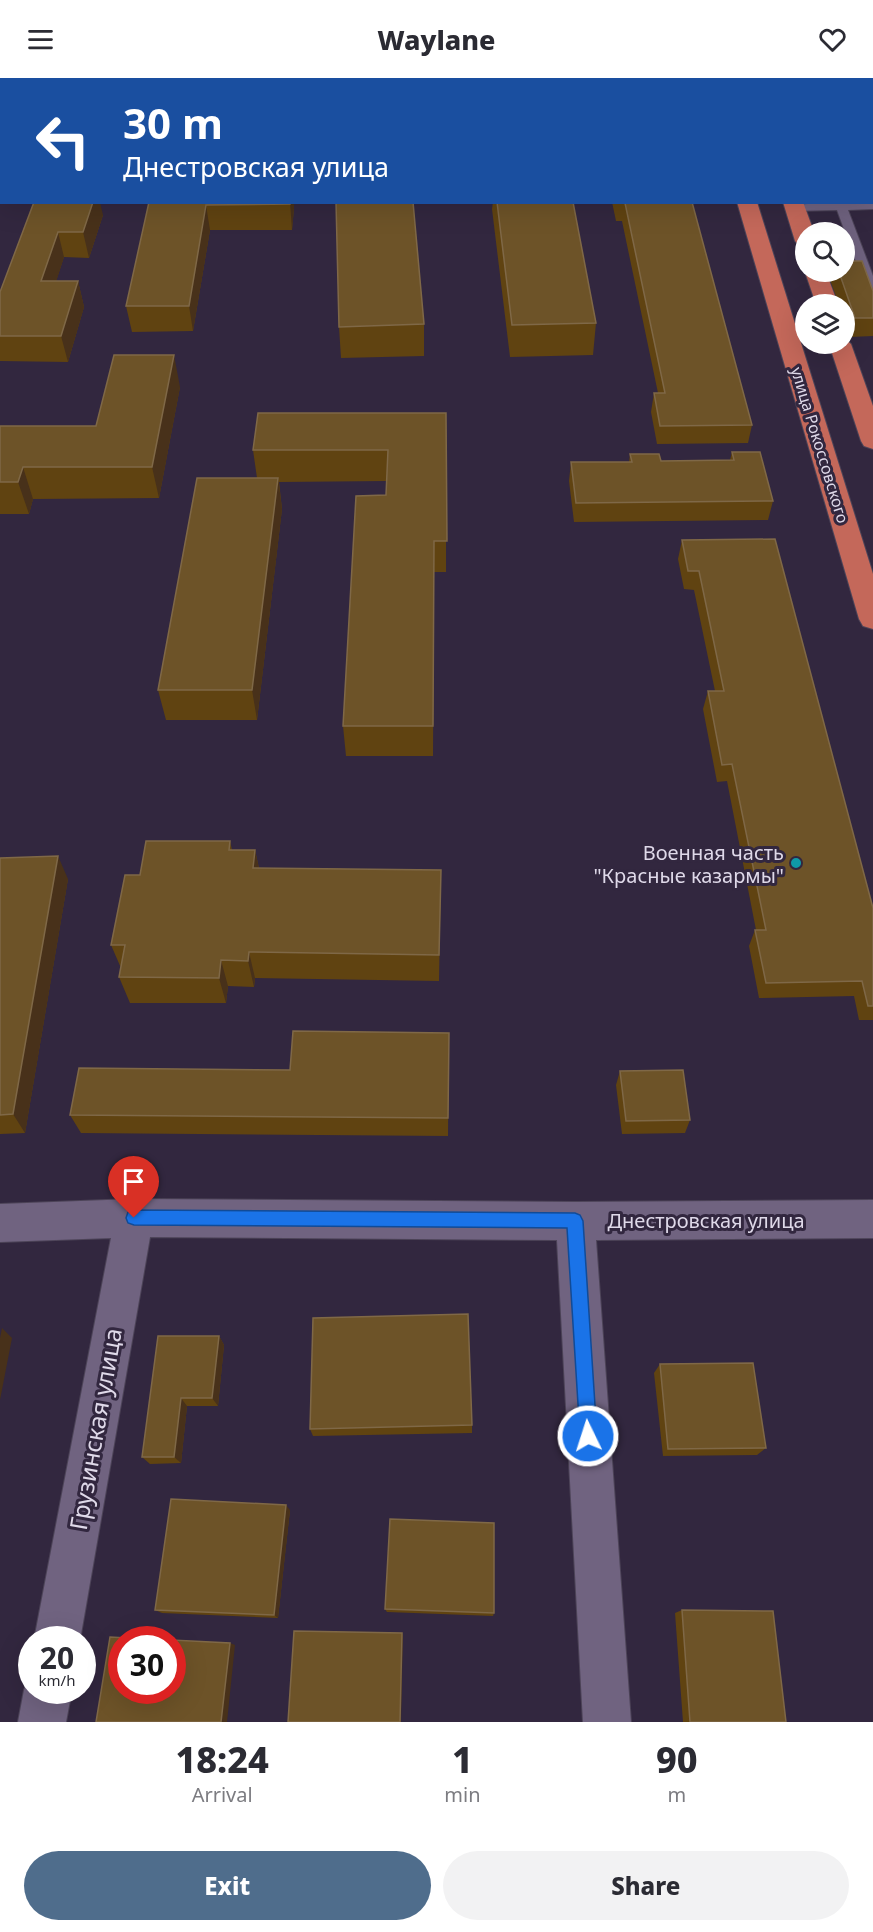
<!DOCTYPE html>
<meta charset="utf-8">
<style>
:root{--surface:#fff;--page:#f2f2f3;--text:#2b2b33;--muted:#7c7c81;--accent:#4f6d8c}
body{margin:0;font-family:"Noto Sans",sans-serif;background:var(--page);color:var(--text);height:100vh;display:flex;flex-direction:column;font-size:22px;white-space:nowrap}
*{box-sizing:border-box;margin:0}
p{font-size:20px;color:var(--muted)}
.icon{flex:none;width:33px;height:33px;fill:none;stroke:currentColor;stroke-width:2;stroke-linecap:round;stroke-linejoin:round}
.map{position:relative;height:1644px;overflow:hidden}
.drawer{display:flex;flex-direction:column;background:var(--surface);flex:1}
.drawer>*{flex:none}
.guide{position:absolute;left:0px;top:0px;width:873px;height:126px;box-shadow:0 6px 24px #0002;background:#1a4fa0;color:#fff;overflow:hidden}
.buttons{position:absolute;left:795px;top:144px;display:grid;gap:12px}
.buttons a{display:grid;place-items:center;width:60px;height:60px;border-radius:50%;background:var(--surface);box-shadow:0 6px 24px #0002;font-size:30px}
.speed{position:absolute;left:18px;top:1548px;display:flex;gap:12px;font-size:30px;font-weight:700;text-align:center}
.speed>*{display:grid;place-content:center;width:78px;height:78px;border-radius:50%;background:var(--surface);box-shadow:0 6px 24px #0002;line-height:1}
.speed small{font-size:15px;font-weight:400}
.speed .limit{border:9px solid #d22;background:#fff;color:#111}
.pin{position:absolute;display:grid;place-items:center;width:51px;height:51px;color:#fff;margin:-62px -26px;border-radius:50% 50% 50% 0;rotate:-45deg;box-shadow:0 0 6px #0007}
.pin .icon{rotate:45deg}
.me{position:absolute;width:66px;margin:-33px;rotate:356deg;stroke-linejoin:round;filter:drop-shadow(0 0 4px #0008)}
.turn{display:flex;align-items:center;gap:21px;height:126px;padding:0 24px;font-size:27px}
.turn .icon{width:78px;height:78px;stroke-width:2.5}
.turn b{display:block;font-size:42px;line-height:51px}
.eta{display:flex;justify-content:space-evenly;align-items:center;height:102px;text-align:center}
.eta b{font-size:36px;font-weight:800;line-height:42px}
.primary-button{display:flex;gap:12px;margin-top:auto;padding:12px 24px}
.primary-button a{flex:1;height:69px;border-radius:36px;background:var(--accent);color:#fff;font-size:24px;font-weight:800;line-height:69px;text-align:center}
.primary-button a+a{background:var(--page);color:var(--text)}
header{display:flex;justify-content:space-between;align-items:center;height:78px;padding:0 24px;background:var(--surface);font-size:27px;font-weight:800}
.map>svg:first-child{display:block}
</style>
<header><svg class="icon" aria-label="menu" viewBox="0 0 24 24"><path d="M4 6h16M4 12h16M4 18h16"/></svg>Waylane<svg class="icon" aria-label="heart" viewBox="0 0 24 24"><path d="M12 20l-8-8c-3-5 5-10 8-4 3-6 11-1 8 4z"/></svg></header>
<div class="map">
<svg width="873" height="1644" viewBox="0 0 873 1644">
<rect width="100%" height="100%" fill="#32273f"/>
<g fill="none" stroke-linecap="round" stroke-linejoin="round">
<defs>
<path id="service" d="M786,0H796L797,2H787Z
M834,124L873,125V131L848,132L873,198V218L867,214L837,132L794,133L788,130L794,127Z"/>
<path id="minor" d="M134,1121L575,1124L873,1122V1160L596,1162L631,1644H583L557,1162L150,1159L80,1562H34L111,1160L0,1164V1126Z
M31,1595L32,1612H72L66,1644H18L24,1612Z"/>
<path id="trunk" d="M700,0H718V2H700Z
M740,0H758L759,2H741Z
M737,124H757L873,496V551L863,548L859,541Z
M783,124H803L814,154H806V169L799,167L795,163Z
M805,194H826L838,226H816Z
M844,260L851,266L873,328V371L864,368L861,363L829,266H844Z"/>
</defs>
<use href="#service" stroke="#4d4458" stroke-width="2"/>
<use href="#minor" stroke="#4d4458" stroke-width="2"/>
<use href="#trunk" stroke="#4d4458" stroke-width="2"/>
<use href="#service" fill="#706380" fill-rule="evenodd"/>
<use href="#minor" fill="#706380" fill-rule="evenodd"/>
<use href="#trunk" fill="#c4685a" fill-rule="evenodd"/>
</g>
<path fill="#604311" d="M836,0H873V92L872,88V2H836Z
M34,124L103,137L89,180L64,179L56,203H78L84,229L68,284L0,283V214Z
M149,124H294V130L292,152H210L193,253L132,254L126,228Z
M493,124H573L596,245L593,277L510,279L492,131Z
M612,124H692L752,347L748,365L657,366L651,334L654,315H658L622,143H616Z
M832,194H844L873,213V258L850,259L844,244V226H839L830,202Z
M424,246V278L341,280L339,249Z
M180,309L159,420L33,421L29,436H0V348H96Z
M446,335V494H434L433,678H346L343,648L386,417L387,403L279,404L282,431L257,642H166L158,612L257,400L253,372Z
M732,374L773,423L768,442L574,444L569,403L571,384H629L630,376L661,383L730,382Z
M682,462L873,830V942H859L854,918L759,920L749,868L755,852H756L727,703L717,704L703,631L708,613H715L694,512L684,511L678,481Z
M230,763L232,772H255L259,790L441,792L439,903L255,900L254,909L228,908L226,925H130L119,899L121,890L111,867L140,797Z
M0,780L68,801L25,1055L0,1056Z
M449,955L448,1058L81,1055L70,1037L290,992Z
M620,993L690,1042L685,1055L622,1056L616,1007Z
M219,1258L224,1267L218,1328H187L181,1385L150,1386L142,1379Z
M660,1286L766,1370L757,1377L663,1378L654,1295Z
M472,1347V1355L313,1358L310,1351Z
M290,1432L278,1540L162,1535L155,1532Z
M385,1531L494,1535L493,1538L387,1534Z
M682,1532L786,1644H683L675,1535Z"/>
<path fill="#48311a" d="M93,124H100L103,137L89,180L83,154Z
M290,124H294V130L292,152Z
M206,127L210,152L193,253L189,228Z
M58,154L64,179L48,229L41,203Z
M78,203L84,229L68,284L61,258Z
M174,277L180,309L159,420L152,389Z
M23,389L33,421L29,436L18,404Z
M278,400L282,431L257,642L252,612Z
M255,772L261,800L253,790Z
M58,778L68,801L25,1055L13,1036Z
M249,874L255,900L254,909L248,883Z
M221,882L228,908L226,925L219,900Z
M2,1250L12,1260L0,1322V1260Z
M219,1258L224,1267L218,1328L212,1320Z
M181,1320L187,1328L181,1385L174,1379Z
M286,1427L290,1432L278,1540L274,1537Z
M402,1555L403,1557L401,1644H400Z
M230,1565L235,1567L227,1644H221Z"/>
<path fill="#6d5328" stroke="#7f6847" stroke-width="1.5" d="M596,0H669V2H596Z
M863,0H873V23L872,20V2H864Z
M34,124H93L83,154H58L41,203H78L61,258H0V214Z
M149,124H290V126L206,127L189,228H126Z
M336,124H413L424,246L339,249Z
M497,124H573L596,245L512,247Z
M618,124H692L752,347L660,348L654,315H665L625,125Z
M844,183H862L873,213V240H855L839,194H844Z
M114,277H174L152,389H23L18,404H0V348H96Z
M258,335H446L447,463H434L433,648H343L356,418L386,417L388,372H253Z
M732,374H760L773,423L576,425L571,384H632L630,376H659L661,383L734,382Z
M197,400H278L252,612H158Z
M775,461L873,830V928H868L862,903L766,905L755,852H766L732,686L722,687L708,613H724L699,493H688L682,462Z
M146,763H230L229,772H255L253,790L441,792L439,877L249,874L248,883L221,882L219,900L119,899L125,867H111L125,797H140Z
M58,778L13,1036L0,1037V780Z
M293,953L449,955L448,1040L70,1037L79,990L290,992Z
M683,992L690,1042L626,1043L620,993Z
M468,1236L472,1347L310,1351L313,1240Z
M158,1258H219L212,1320H181L174,1379H142Z
M753,1285L766,1370L668,1371L660,1286Z
M171,1421L286,1427L274,1537L155,1532Z
M390,1441L494,1445V1535L385,1531Z
M682,1532L773,1533L786,1644H690Z
M294,1553L402,1555L400,1644H288Z
M110,1559L162,1562H122V1612H172V1562L230,1565L221,1644H96Z"/>
<path fill="#1a73e8" stroke="#114b97" stroke-width="1.5" d="M134,1132L575,1135L580,1137L583,1143L597,1358L595,1364L588,1366L582,1364L580,1358L567,1150L134,1147L128,1145L126,1140L128,1134Z"/>
<circle fill="#0f9aa8" stroke="#32273f" stroke-width="2" cx="796" cy="785" r="6"/>
<g text-anchor="middle" dominant-baseline="central" stroke-width="6" stroke-linejoin="round" paint-order="stroke">
<g font-size="16" fill="#dfd9e9" stroke="#32273f">
<text transform="translate(820 367) rotate(73)">улица Рокоссовского</text>
</g>
<g font-size="20" fill="#dfd9e9" stroke="#32273f" text-anchor="end">
<text x="784" y="774">Военная часть<tspan x="784" dy="23">"Красные казармы"</tspan></text>
</g>
<g font-size="20" fill="#dfd9e9" stroke="#32273f">
<text x="706" y="1142">Днестровская улица</text>
</g>
<g font-size="24" fill="#dfd9e9" stroke="#32273f">
<text transform="translate(95 1351) rotate(-80)">Грузинская улица</text>
</g>
</g>
</svg>
<div class="buttons">
<a><svg class="icon" aria-label="search" viewBox="0 0 24 24"><circle cx="10" cy="10" r="6"/><path d="M15 15l6 6"/></svg></a>
<a><svg class="icon" aria-label="layers" viewBox="0 0 24 24"><path d="M12 4l9 5-9 5-9-5zM3 14l9 5 9-5"/></svg></a>
</div>
<div class="speed"><div>20<small>km/h</small></div><div class="limit">30</div></div>
<div class="pin" style="left:134px;top:1140px;background:#d93025"><svg class="icon" aria-label="arrive" viewBox="0 0 24 24"><path d="M6 21V4h12l-3 4 3 4H6"/></svg></div>
<svg class="me" style="left:588px;top:1358px" viewBox="-20 -20 40 40"><circle r="17" fill="#1a73e8" stroke="#fff" stroke-width="3"/><path d="M0-11L8 9 0 5-8 9z" fill="#fff"/></svg>
<div class="guide">
<div class="turn"><svg class="icon" aria-label="left" viewBox="0 0 24 24"><path d="M17 20v-9H6M10 6l-5 5 5 5"/></svg><div><b>30 m</b>Днестровская улица</div></div>
</div>
</div>
<section class="drawer">
<div class="eta">
<div><b>18:24</b><p>Arrival</p></div>
<div><b>1</b><p>min</p></div>
<div><b>90</b><p>m</p></div>
</div>
<div class="primary-button"><a>Exit</a><a>Share</a></div>
</section>
